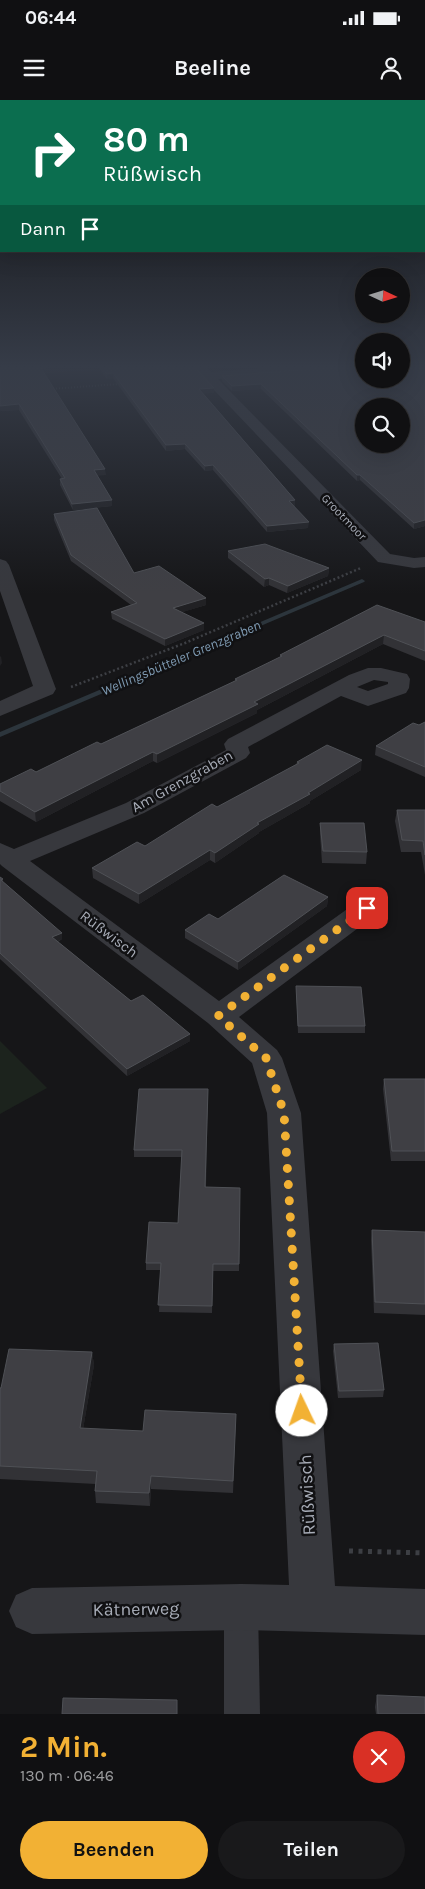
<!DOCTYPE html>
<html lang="de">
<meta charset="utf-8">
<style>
:root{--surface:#101012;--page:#19191b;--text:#f1f3f6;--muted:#9c9d9f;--line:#303032;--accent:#f2b134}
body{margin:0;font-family:Karla,sans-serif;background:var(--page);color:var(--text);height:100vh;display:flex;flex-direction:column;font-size:19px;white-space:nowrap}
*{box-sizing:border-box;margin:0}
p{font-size:16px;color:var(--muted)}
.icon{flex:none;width:28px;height:28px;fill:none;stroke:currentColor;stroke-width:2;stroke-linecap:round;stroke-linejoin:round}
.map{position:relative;height:1614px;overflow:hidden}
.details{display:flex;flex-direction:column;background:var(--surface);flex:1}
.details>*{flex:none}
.top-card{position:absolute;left:0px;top:0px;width:425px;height:152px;box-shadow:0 5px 20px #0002,0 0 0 1px var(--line);background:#0b6e4f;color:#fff;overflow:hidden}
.needle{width:32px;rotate:94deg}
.controls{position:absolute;left:355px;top:168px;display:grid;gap:10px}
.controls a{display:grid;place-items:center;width:55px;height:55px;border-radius:50%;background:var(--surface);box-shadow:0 5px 20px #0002,0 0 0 1px var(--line);font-size:25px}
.pin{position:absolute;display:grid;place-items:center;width:42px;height:42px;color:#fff;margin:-21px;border-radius:10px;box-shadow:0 2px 8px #0006}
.me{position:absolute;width:55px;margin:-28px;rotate:357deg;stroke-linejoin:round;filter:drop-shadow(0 0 4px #0008)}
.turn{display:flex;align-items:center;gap:18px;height:105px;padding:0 20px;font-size:22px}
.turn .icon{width:65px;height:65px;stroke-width:2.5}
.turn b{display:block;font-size:35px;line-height:42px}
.then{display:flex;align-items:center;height:48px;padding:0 20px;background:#0003;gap:10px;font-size:19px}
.round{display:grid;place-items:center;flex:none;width:52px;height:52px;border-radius:26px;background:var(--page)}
.overview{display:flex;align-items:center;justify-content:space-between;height:85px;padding:0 20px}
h1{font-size:30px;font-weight:700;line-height:38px;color:var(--accent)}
.action{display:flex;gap:10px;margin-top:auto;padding:10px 20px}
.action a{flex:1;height:58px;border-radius:30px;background:var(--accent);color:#111;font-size:20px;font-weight:700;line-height:58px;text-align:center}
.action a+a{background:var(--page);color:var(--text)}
.status{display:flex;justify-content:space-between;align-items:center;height:35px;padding:0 25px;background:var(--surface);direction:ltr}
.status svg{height:14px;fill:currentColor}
header{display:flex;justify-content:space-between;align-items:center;height:65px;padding:0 20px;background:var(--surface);font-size:22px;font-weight:700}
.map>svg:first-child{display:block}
</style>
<div class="status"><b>06:44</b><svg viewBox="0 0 49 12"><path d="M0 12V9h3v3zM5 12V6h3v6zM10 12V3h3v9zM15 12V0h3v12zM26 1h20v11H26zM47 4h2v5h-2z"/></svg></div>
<header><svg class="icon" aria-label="menu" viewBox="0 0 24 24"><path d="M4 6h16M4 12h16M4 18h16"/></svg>Beeline<svg class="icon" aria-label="person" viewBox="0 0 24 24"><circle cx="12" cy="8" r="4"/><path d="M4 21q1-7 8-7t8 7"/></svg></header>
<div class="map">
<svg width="425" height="1614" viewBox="0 0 425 1614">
<rect width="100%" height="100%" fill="#161618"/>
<path fill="#1c231d" d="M0,941L47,988L0,1014Z"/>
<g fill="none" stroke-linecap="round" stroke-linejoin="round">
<path fill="#2c353c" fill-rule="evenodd" d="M362,479L365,481L364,482L0,637V632Z"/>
<path stroke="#3d3f44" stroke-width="2" stroke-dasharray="1 2" stroke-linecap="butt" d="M50,289L119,284"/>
<path stroke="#3d3f44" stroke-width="2.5" stroke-dasharray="2 2.5" stroke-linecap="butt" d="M71,587L185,543L361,468"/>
<path stroke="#3d3f44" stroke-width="5" stroke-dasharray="4 5.5" stroke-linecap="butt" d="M349,1451L425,1453"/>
<path fill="#37383d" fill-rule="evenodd" d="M241,1490L253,1495L258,1507L260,1614H224V1507L229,1495Z"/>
<path fill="#37383d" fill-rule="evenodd" d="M193,268H207L211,272L263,268H319L313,272L218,279L390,454L414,458L425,457V467L414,468L378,462Z
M0,459L6,461L9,465L56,589L53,594L0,616V601L33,586L0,491Z
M368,568H381L407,574L410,579L409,588L406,593L368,606L341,596L248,647L250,653L246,658L144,713L30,761L219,901L357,802L367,800L377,802L381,808L377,814L239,917L277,950L282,958L301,1013L335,1486L425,1489V1535L241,1530L32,1534L16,1527L9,1511L16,1495L32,1488L241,1484L289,1485L267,1013L252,963L208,923L2,766L0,764V743L14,749L126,703L226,650L224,644L228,639L349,575ZM374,580L388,582V584L368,591L357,587Z"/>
</g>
<path fill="#323236" d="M0,268H195L214,293H203L295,400V406H294L308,428L267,432L213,370L205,371L185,349L166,351L113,278L107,279L99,269L44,273L106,375H97L112,400V406L73,410L60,385V379H62L19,310L0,311Z
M313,269L425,426L414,429L360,380L357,381L261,289L232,291L222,281V276Z
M54,414L134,473L206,498V505L182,512L204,530L165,546L112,519L111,512L131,505L71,461L54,420Z
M228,451L329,468L328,476L287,493L269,485L264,487L228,458Z
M425,522V561L383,544L257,610V613L157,663L153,661L36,722L0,701V684L36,672L101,644L165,614L235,581V579L280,557V555Z
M425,622V677L375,655L376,646Z
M297,662L361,670L310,701V703L259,732V733L215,763L210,760L139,804L93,778L92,768L145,746L296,665Z
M397,710H425V775L421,752H401L395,721Z
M320,723L367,752L366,764L322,763L320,734Z
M0,777L3,779V783L62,839L58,842L131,901L190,941L127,976L0,859Z
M328,797L327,806L238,870L185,838V830L218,819Z
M296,886L365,926V933H298Z
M384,979H425V1061H391L383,989Z
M208,989L206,1087L240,1088L239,1171H213L212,1213L159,1212L161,1170H146V1163L178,1123L182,1057H134V1050Z
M372,1130L425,1132V1215L374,1213L371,1140Z
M334,1244L384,1290L383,1297L338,1298L333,1251Z
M92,1252L94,1265L83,1329L143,1331L236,1314L233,1393L151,1389L150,1406L96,1403L95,1391L96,1384L0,1379V1288Z
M377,1595L425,1614H376L375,1607Z"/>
<path fill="#212124" d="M41,268H99V269L41,273Z
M212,268H239L212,270Z
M113,273V278L107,279V274Z
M261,284V289L232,291V286Z
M214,288V293L199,294V289Z
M19,304V310L0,311V306Z
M185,344V349L166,351V345Z
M213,365V370L205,371V366Z
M105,369L106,375L95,376L94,370Z
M357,375H360V380L357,381Z
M112,400V406L73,410L72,404Z
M295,400V406H289V401Z
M425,420V426L414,429V423Z
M309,422L308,428L267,432V426Z
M329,468L328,476L287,493L288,486Z
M269,478V485L264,487L265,479Z
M206,498V505L173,515V508Z
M204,523V530L165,546V539Z
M384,535L383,544L257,610V613L157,663V654L254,602Z
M1,556L2,563L0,566V557Z
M153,652V661L36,722L35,712Z
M362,660L361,670L310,701V703L259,732V733L215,763V753L257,723Z
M210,750V760L139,804V794Z
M328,797L327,806L238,870V862Z
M62,833V839L53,844L52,837Z
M190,934V941L127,976V969Z
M92,1252L94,1265L81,1341L80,1328Z
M151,1376V1389L150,1406L149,1393Z"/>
<path fill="#3f3f44" stroke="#4f5156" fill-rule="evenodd" d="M0,268H46H41L105,369L94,370L112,400L72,404L60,379L65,378L19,304L0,306Z
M102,268H195L214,288L199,289L295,400L289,401L309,422L267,426L213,365L205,366L185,344L166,345L113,273L107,274Z
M315,268H364V279H401V268H425V420L414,423L360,375H357L261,284L232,286L222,276L313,269ZM364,306H401V344H364Z
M97,408L134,473L159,466L206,498L173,508L204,523L165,539L111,512L137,503L71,455L54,414Z
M265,444L329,468L288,486L269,478L265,479L228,451Z
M377,505L425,522V551L384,535L254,602L258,604L157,654L153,652L35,712L0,691V684L31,669L36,672L97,642L101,644L165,614L237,580L235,579L282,556L280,555Z
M425,622V667L376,646L413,623L419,625Z
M327,645L362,660L308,693L310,694L257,723L259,724L215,753L210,750L139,794L92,768L137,742L145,746L212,704L217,707L299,663L297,662Z
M397,710H425V755L423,741L402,740Z
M320,723H364L367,752L323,751Z
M284,775L328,797L238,862L185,830L209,814L218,819Z
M0,777L3,779L1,780L62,833L52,837L131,901L143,895L190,934L127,969L0,853Z
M296,886L361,887L365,926H298Z
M384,979H425V1051H392Z
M139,989H208L205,1087L240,1088L239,1164H213L212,1206L158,1205L161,1163H146L149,1122L178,1123L182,1050H134Z
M372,1130L425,1132V1204L375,1202Z
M378,1243L384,1290L339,1291L334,1244Z
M9,1249L92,1252L80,1328L143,1331L145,1310L236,1314L233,1381L151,1376L149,1393L95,1391L97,1371L0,1366V1288H1Z
M377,1595L425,1597V1614H378Z
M63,1598L177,1600V1614H62Z"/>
<linearGradient id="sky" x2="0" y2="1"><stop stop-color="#0c0c0d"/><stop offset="0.54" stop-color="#363c48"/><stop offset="1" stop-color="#363c48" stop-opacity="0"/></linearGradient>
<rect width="425" height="494" fill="url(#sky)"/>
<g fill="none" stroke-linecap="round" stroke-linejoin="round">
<path stroke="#f2b134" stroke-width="9" stroke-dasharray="0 16.2" d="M302,1311L284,1013L266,958L218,916L367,808"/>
</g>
<g text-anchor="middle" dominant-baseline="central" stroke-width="5" stroke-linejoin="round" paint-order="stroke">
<g font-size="12" fill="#a8adb8" stroke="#111113">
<text transform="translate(344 417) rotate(46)">Grootmoor</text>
</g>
<g font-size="14" font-style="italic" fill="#7f9bb3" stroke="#111113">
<text transform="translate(181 558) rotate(-23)">Wellingsbütteler Grenzgraben</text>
</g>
<g font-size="15" fill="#a8adb8" stroke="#111113">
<text transform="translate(182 681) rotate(-29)">Am Grenzgraben</text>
<text transform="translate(109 834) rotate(37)">Rüßwisch</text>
</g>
<g font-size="18" fill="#a8adb8" stroke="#111113">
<text transform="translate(307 1395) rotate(-93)">Rüßwisch</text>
<text transform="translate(136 1509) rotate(-1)">Kätnerweg</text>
</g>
</g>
</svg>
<div class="controls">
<a><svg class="needle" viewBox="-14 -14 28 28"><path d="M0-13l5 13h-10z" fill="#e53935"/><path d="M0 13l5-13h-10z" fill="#9c9d9f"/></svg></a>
<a><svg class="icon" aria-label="sound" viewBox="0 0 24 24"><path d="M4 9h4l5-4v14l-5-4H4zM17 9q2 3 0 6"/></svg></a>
<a><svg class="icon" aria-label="search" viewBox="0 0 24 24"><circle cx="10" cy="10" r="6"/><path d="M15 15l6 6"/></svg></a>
</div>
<div class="pin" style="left:367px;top:808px;background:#d93025"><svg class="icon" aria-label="arrive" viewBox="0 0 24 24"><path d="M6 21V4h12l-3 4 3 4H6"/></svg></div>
<svg class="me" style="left:302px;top:1311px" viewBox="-20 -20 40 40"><circle r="19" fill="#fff"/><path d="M0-13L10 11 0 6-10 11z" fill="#f2b134"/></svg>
<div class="top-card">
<div class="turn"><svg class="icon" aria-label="right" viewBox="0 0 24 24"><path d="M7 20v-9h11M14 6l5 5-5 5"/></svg><div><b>80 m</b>Rüßwisch</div></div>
<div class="then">Dann<svg class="icon" aria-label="arrive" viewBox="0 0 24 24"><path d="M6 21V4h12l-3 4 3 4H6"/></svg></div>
</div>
</div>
<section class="details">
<div class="overview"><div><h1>2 Min.</h1><p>130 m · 06:46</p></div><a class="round" style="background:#d93025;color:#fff"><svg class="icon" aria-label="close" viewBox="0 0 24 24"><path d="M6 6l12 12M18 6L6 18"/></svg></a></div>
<div class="action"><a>Beenden</a><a>Teilen</a></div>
</section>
